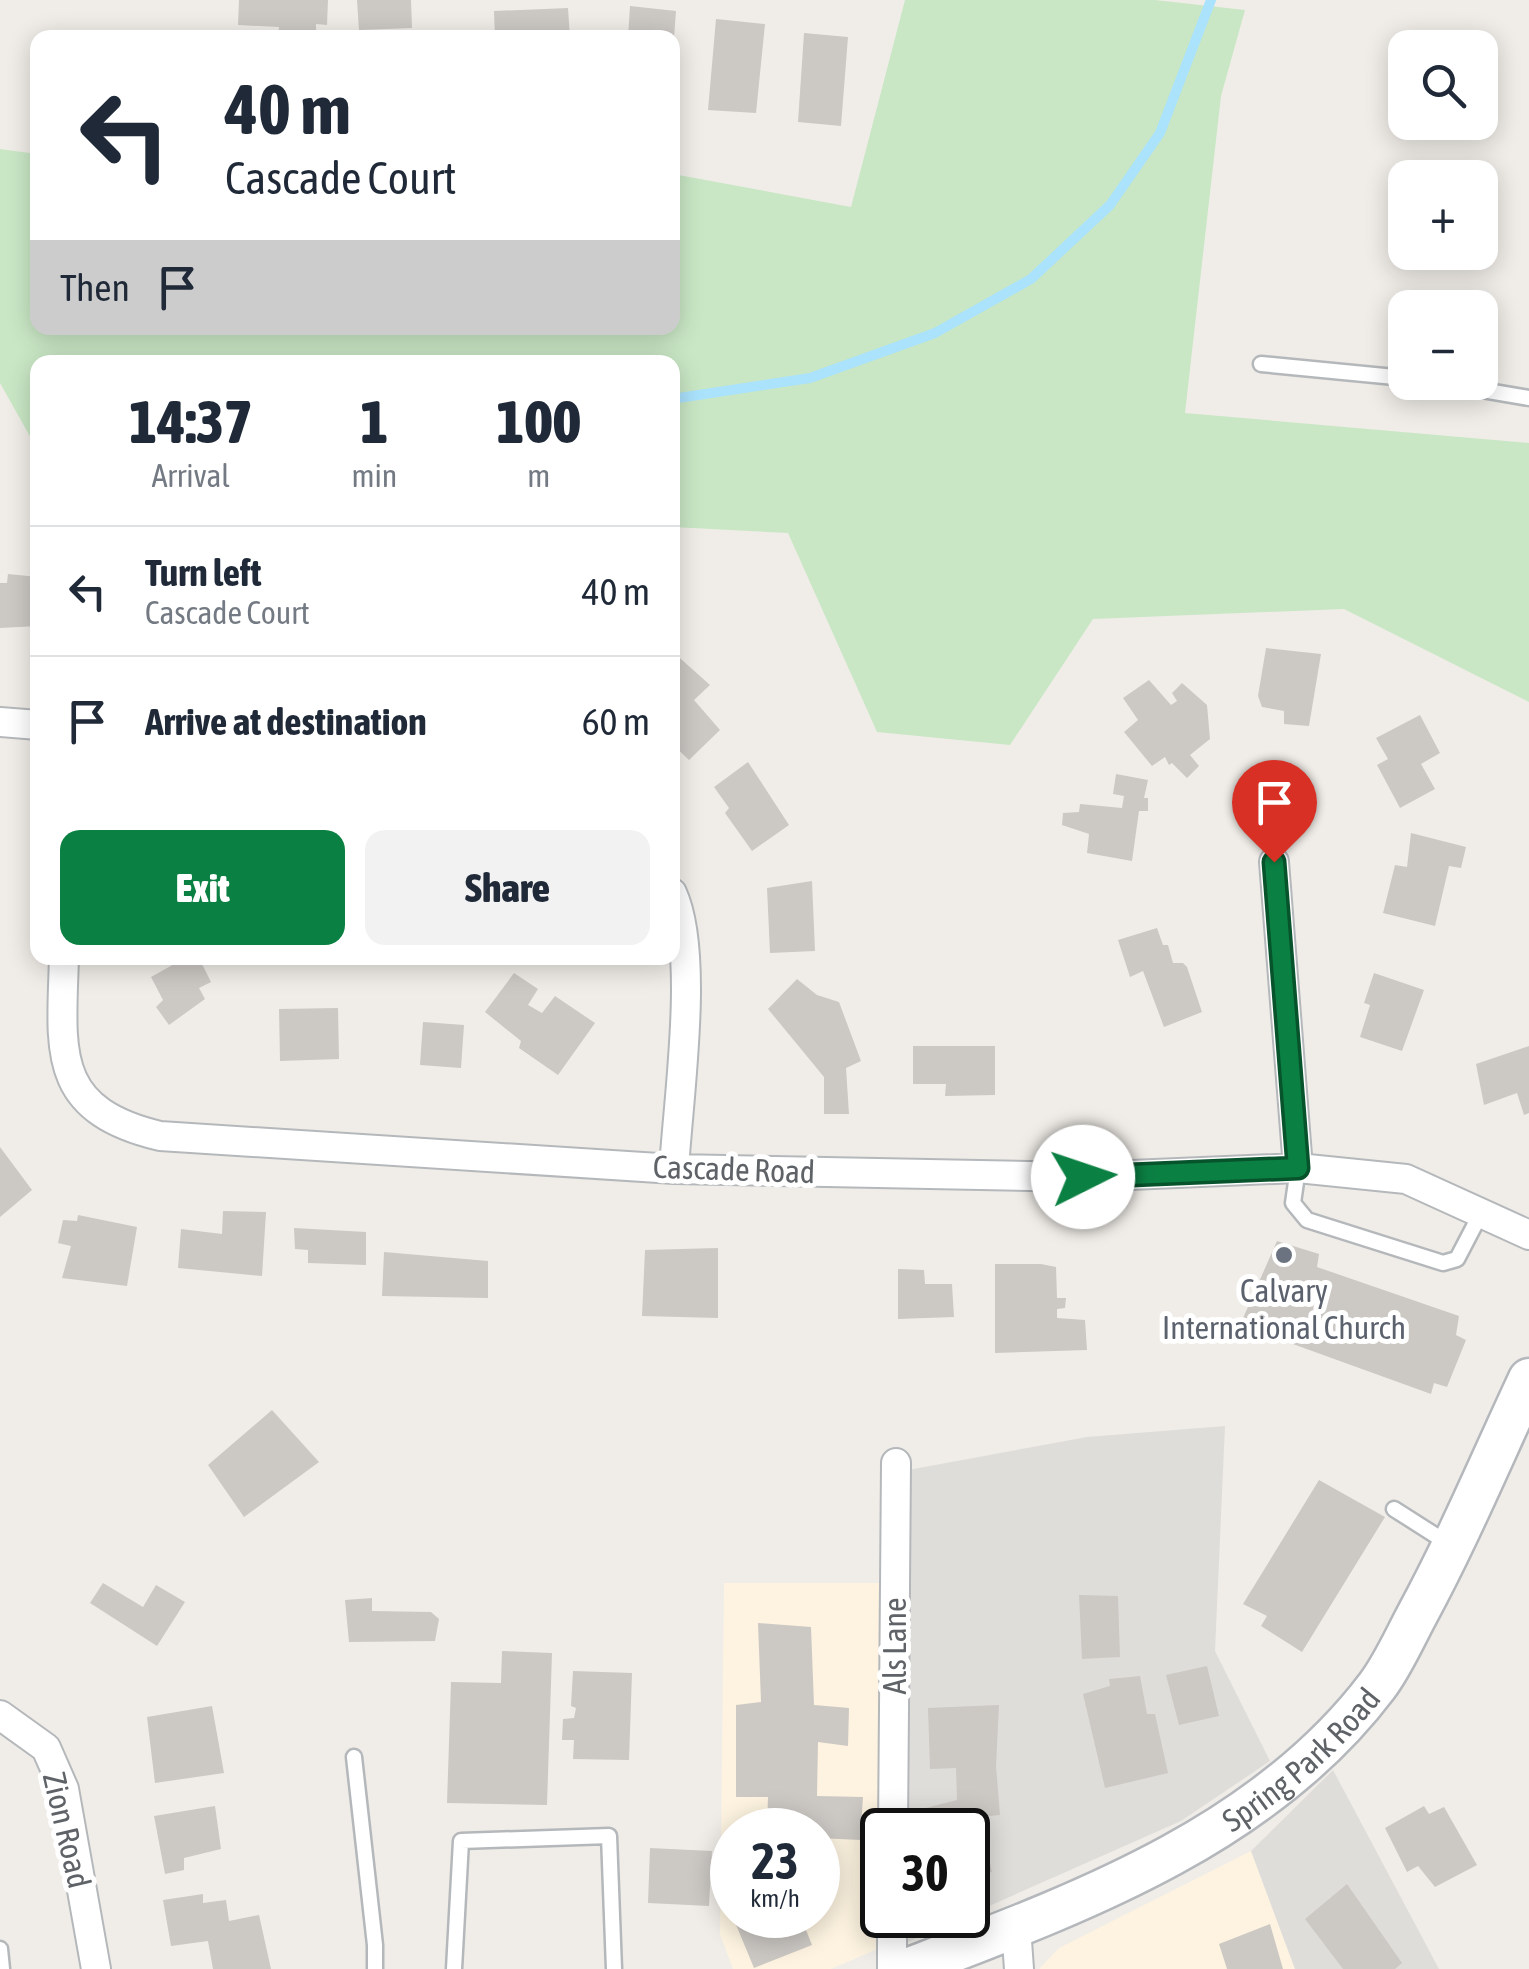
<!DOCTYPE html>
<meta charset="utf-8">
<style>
:root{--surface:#fff;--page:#f2f2f3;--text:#1f2937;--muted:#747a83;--line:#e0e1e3;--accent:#0b8043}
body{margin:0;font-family:"Asap Condensed",sans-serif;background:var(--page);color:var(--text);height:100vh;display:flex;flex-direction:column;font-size:38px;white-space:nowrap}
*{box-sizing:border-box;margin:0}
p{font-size:32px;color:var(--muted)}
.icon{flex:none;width:55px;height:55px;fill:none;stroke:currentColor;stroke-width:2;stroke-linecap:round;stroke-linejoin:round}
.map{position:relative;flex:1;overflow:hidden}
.details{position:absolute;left:30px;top:355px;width:650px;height:610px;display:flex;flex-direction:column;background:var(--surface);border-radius:20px;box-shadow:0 5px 25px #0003}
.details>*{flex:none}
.hud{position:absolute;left:30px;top:30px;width:650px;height:305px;border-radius:20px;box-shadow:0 5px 25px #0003;background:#fff;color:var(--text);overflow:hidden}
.tools{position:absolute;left:1388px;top:30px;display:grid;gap:20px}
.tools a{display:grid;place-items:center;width:110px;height:110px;border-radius:20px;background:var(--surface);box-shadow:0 5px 25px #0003;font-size:50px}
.speed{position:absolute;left:710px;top:1808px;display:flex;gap:20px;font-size:50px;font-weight:700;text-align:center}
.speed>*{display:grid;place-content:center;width:130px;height:130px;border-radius:50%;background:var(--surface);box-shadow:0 5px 25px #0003;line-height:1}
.speed small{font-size:25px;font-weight:400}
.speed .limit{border:5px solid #111;border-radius:15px;background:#fff;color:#111}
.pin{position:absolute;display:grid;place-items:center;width:85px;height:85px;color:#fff;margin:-102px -42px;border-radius:50% 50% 50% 0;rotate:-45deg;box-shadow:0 0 10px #0007}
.pin .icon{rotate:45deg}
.me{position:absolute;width:110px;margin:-55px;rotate:86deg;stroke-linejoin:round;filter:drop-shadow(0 0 8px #0008)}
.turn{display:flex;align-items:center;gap:35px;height:210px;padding:0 30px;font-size:45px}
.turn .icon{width:130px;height:130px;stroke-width:2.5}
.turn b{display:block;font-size:70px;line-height:85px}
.then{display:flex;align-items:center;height:95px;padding:0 30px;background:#0003;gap:20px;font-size:38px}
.eta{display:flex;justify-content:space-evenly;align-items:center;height:170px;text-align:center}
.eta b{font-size:60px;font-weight:800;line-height:70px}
.action{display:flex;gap:20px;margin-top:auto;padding:20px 30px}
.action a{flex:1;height:115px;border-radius:20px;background:var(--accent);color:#fff;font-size:40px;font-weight:800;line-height:115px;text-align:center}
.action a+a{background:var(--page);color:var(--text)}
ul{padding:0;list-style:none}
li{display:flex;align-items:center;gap:30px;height:130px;padding:0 30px;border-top:2px solid var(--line)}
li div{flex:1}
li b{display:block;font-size:38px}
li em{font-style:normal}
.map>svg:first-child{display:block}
</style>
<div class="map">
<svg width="1529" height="1969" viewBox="0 0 1529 1969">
<rect width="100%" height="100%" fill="#f0ede8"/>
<path fill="#fdf3e0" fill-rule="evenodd" d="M724,1583H880L882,1947L831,1969H733L720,1934ZM732,1830H818V1915H732Z
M1251,1851L1295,1969H1039L1059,1948Z"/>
<path fill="#dfddda" d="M1225,1426L1215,1651L1270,1761L1181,1821L901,1945L902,1915H968V1830H903L908,1470L1087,1437Z
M1333,1770L1439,1969H1295L1251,1851Z"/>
<path fill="#c9e7c5" d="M905,0H1155L1245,10L1221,96L1185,413L1529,443V702L1344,609L1093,619L1010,745L877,732L788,533L673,527L672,362H38L37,449L0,383V149L37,154L38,328H672L673,174L851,207Z"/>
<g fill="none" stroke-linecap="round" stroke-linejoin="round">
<path stroke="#abe2fc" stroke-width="10" d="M672,399L810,378L935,333L1031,279L1110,205L1160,133L1211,0"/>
</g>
<path fill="#ccc8c4" d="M239,0H328L327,25L316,24V38H278L279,27L238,25Z
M357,0H411L412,28L359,30Z
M630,6L676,11L674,38H628Z
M568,8L570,38H495L494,11Z
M716,19L765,24L756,113L708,110Z
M804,33L848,37L841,126L798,122Z
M8,574L38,577V626L0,628V583H7Z
M1266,648L1321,654L1309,726L1284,724V711L1262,707L1258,696Z
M672,651L710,685L694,700L720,730L689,760L672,744Z
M1149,680L1171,705L1177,701L1172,693L1182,683L1207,705L1210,739L1190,755L1199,766L1187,778L1172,763L1169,765L1165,757L1152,766L1124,732L1138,720L1123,698Z
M1420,715L1440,753L1421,764L1435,789L1400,808L1377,765L1388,759L1376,738Z
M748,762L789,825L752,851L725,813L729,808L714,787Z
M1116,774L1148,780L1144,798H1148V811H1139L1132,861L1087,853L1089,834L1062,825L1063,813L1079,812L1080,804L1122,808L1124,796L1113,794Z
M1411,833L1466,847L1461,868L1449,866L1435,926L1383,913L1395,865L1407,867Z
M812,881L815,951L770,953L767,888Z
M1157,928L1163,945H1168L1173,963H1183L1187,967L1202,1012L1164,1027L1143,971L1130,977L1118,940Z
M185,958H199L211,982L199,988L205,999L169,1025L156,1007L163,1000L151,977Z
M514,973L538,989L528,1005L542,1013L555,996L595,1023L558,1075L519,1048L521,1041L485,1012Z
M1374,973L1424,990L1402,1051L1360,1037L1370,1005L1364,1003Z
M797,979L817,995L839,1002L861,1061L846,1068L849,1114H824V1077L768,1009Z
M338,1008L339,1059L280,1061L279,1009Z
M423,1022L464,1025L461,1068L420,1065Z
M913,1046H995V1095L945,1096L946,1084H913Z
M1529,1046V1113L1524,1115L1517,1093L1484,1105L1476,1064Z
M0,1147L32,1190L0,1217Z
M223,1211L266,1212L262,1276L178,1268L181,1229L222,1234Z
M78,1215L137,1227L127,1286L62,1278L71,1246L58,1243L63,1220L77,1221Z
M294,1228L366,1232V1265L308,1263V1250L295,1249Z
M1277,1241L1319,1254L1317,1267L1459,1316L1456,1335L1466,1340L1447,1387L1434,1383L1431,1394L1240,1325Z
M718,1248V1318L642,1316L645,1250Z
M384,1252L488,1261V1298L382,1296Z
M995,1264H1041L1056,1267L1057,1298H1066L1065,1308L1057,1309V1318L1085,1320L1087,1350L995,1353Z
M898,1269L924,1270L925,1284H952L954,1317L898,1319Z
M272,1410L319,1462L244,1517L208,1465Z
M1319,1480L1385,1517L1302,1652L1261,1626L1267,1616L1243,1604Z
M103,1583L143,1607L156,1585L185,1602L157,1646L90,1603Z
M1079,1595L1118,1596L1120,1657L1082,1659Z
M372,1598V1611L431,1612L439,1619L435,1641L349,1642L345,1600Z
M758,1623L811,1627L814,1705L849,1708L848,1746L818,1742L817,1796L863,1797L860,1840L818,1838V1830H767L768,1797H736V1705L761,1702Z
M502,1651L552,1653L547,1805L447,1803L451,1682L501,1683Z
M1207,1666L1219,1716L1179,1725L1166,1675Z
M573,1671L632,1673L629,1760L573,1759L574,1740H562L563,1719L574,1718L576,1708L571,1706Z
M1140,1676L1147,1714H1155L1168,1773L1105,1788L1083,1694L1110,1686L1109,1679Z
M999,1705L996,1766L1000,1815L979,1817L992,1872L968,1877V1830H909L907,1819L926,1813V1808L957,1800L956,1768L930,1769L928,1708Z
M212,1706L224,1773L155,1783L147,1717Z
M215,1806L221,1849L184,1858V1870L165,1874L154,1816Z
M1424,1806L1429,1814L1444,1807L1477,1865L1435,1887L1418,1866L1407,1872L1385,1828Z
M650,1848L712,1851L709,1906L648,1903Z
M1347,1884L1402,1963L1395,1969H1343L1305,1919Z
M203,1894V1903L226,1900L229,1921L259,1915L271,1969H213L208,1941L171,1946L163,1900Z
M732,1915H800L812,1945L754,1968Z
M1270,1924L1283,1969H1227L1219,1944Z"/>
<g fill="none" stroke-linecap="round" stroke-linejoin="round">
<defs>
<path id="lane" d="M1261,364L1405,378
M1435,382L1529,398
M1298,1168L1293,1203L1307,1220L1443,1263L1457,1259L1481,1213
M1394,1509L1449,1544
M354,1757L375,1945V1969
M0,1949L2,1969
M454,1969L461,1841L609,1836L614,1969"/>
<path id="street" d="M0,722L38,725
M1274,862L1298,1168
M672,893C700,953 678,1099 674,1169
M64,958C61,1052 51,1110 160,1136L674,1169L1083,1177L1298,1168L1406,1179L1529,1235
M0,1715L46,1748L64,1789L96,1969
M893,1830L896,1463
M1016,1927L1019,1969
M892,1969V1915"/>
<g id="secondary">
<path id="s1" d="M907,1969C1077,1904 1263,1837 1377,1686C1393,1665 1405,1637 1418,1613C1459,1537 1492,1458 1529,1379"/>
</g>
</defs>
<use href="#lane" stroke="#b5b8bb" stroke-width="19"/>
<use href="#street" stroke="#b5b8bb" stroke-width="32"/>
<use href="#secondary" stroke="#b4b7bb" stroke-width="45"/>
<use href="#lane" stroke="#fff" stroke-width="14"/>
<use href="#street" stroke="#fff" stroke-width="28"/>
<use href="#secondary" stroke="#fff" stroke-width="40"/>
</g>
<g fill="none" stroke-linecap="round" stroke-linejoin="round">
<defs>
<path id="route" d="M1083,1177L1298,1168L1274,862"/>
</defs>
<use href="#route" stroke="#07532c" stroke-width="25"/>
<use href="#route" stroke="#0b8043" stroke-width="18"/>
</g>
<circle fill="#6b7280" stroke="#fff" stroke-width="4" cx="1284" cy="1255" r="10"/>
<g text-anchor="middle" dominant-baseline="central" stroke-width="10" stroke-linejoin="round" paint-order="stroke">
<g font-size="32" fill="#5f6367" stroke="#fff">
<text transform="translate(734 1169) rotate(2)">Cascade Road</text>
<text transform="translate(894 1646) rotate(-90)">Als Lane</text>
<text stroke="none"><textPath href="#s1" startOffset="450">Spring Park Road</textPath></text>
<text transform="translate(67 1830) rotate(77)">Zion Road</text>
</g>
<g font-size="32" fill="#5b616d" stroke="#fff">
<text x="1284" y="1290">Calvary<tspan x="1284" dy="37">International Church</tspan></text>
</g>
</g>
</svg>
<div class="tools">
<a><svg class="icon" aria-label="search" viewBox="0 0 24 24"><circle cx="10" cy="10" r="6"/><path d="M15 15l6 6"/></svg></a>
<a>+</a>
<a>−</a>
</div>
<div class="speed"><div>23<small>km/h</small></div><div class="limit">30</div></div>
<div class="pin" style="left:1274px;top:862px;background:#d93025"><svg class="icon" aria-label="arrive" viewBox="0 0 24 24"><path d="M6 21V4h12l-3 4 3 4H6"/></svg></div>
<svg class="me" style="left:1083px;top:1177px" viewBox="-20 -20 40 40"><circle r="19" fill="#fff"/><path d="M0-13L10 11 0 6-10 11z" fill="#0b8043"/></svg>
<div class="hud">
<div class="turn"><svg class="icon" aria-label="left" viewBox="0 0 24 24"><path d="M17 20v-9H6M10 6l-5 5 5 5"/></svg><div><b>40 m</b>Cascade Court</div></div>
<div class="then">Then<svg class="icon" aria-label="arrive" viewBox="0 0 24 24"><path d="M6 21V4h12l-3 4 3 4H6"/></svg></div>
</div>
<section class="details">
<div class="eta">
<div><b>14:37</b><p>Arrival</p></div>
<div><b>1</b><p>min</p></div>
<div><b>100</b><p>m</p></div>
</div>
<ul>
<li><svg class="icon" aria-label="left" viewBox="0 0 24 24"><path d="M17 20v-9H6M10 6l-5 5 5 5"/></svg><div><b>Turn left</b><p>Cascade Court</p></div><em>40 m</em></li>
<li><svg class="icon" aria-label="arrive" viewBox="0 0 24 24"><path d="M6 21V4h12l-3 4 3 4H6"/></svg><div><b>Arrive at destination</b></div><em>60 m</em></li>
</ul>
<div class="action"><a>Exit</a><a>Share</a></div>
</section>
</div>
